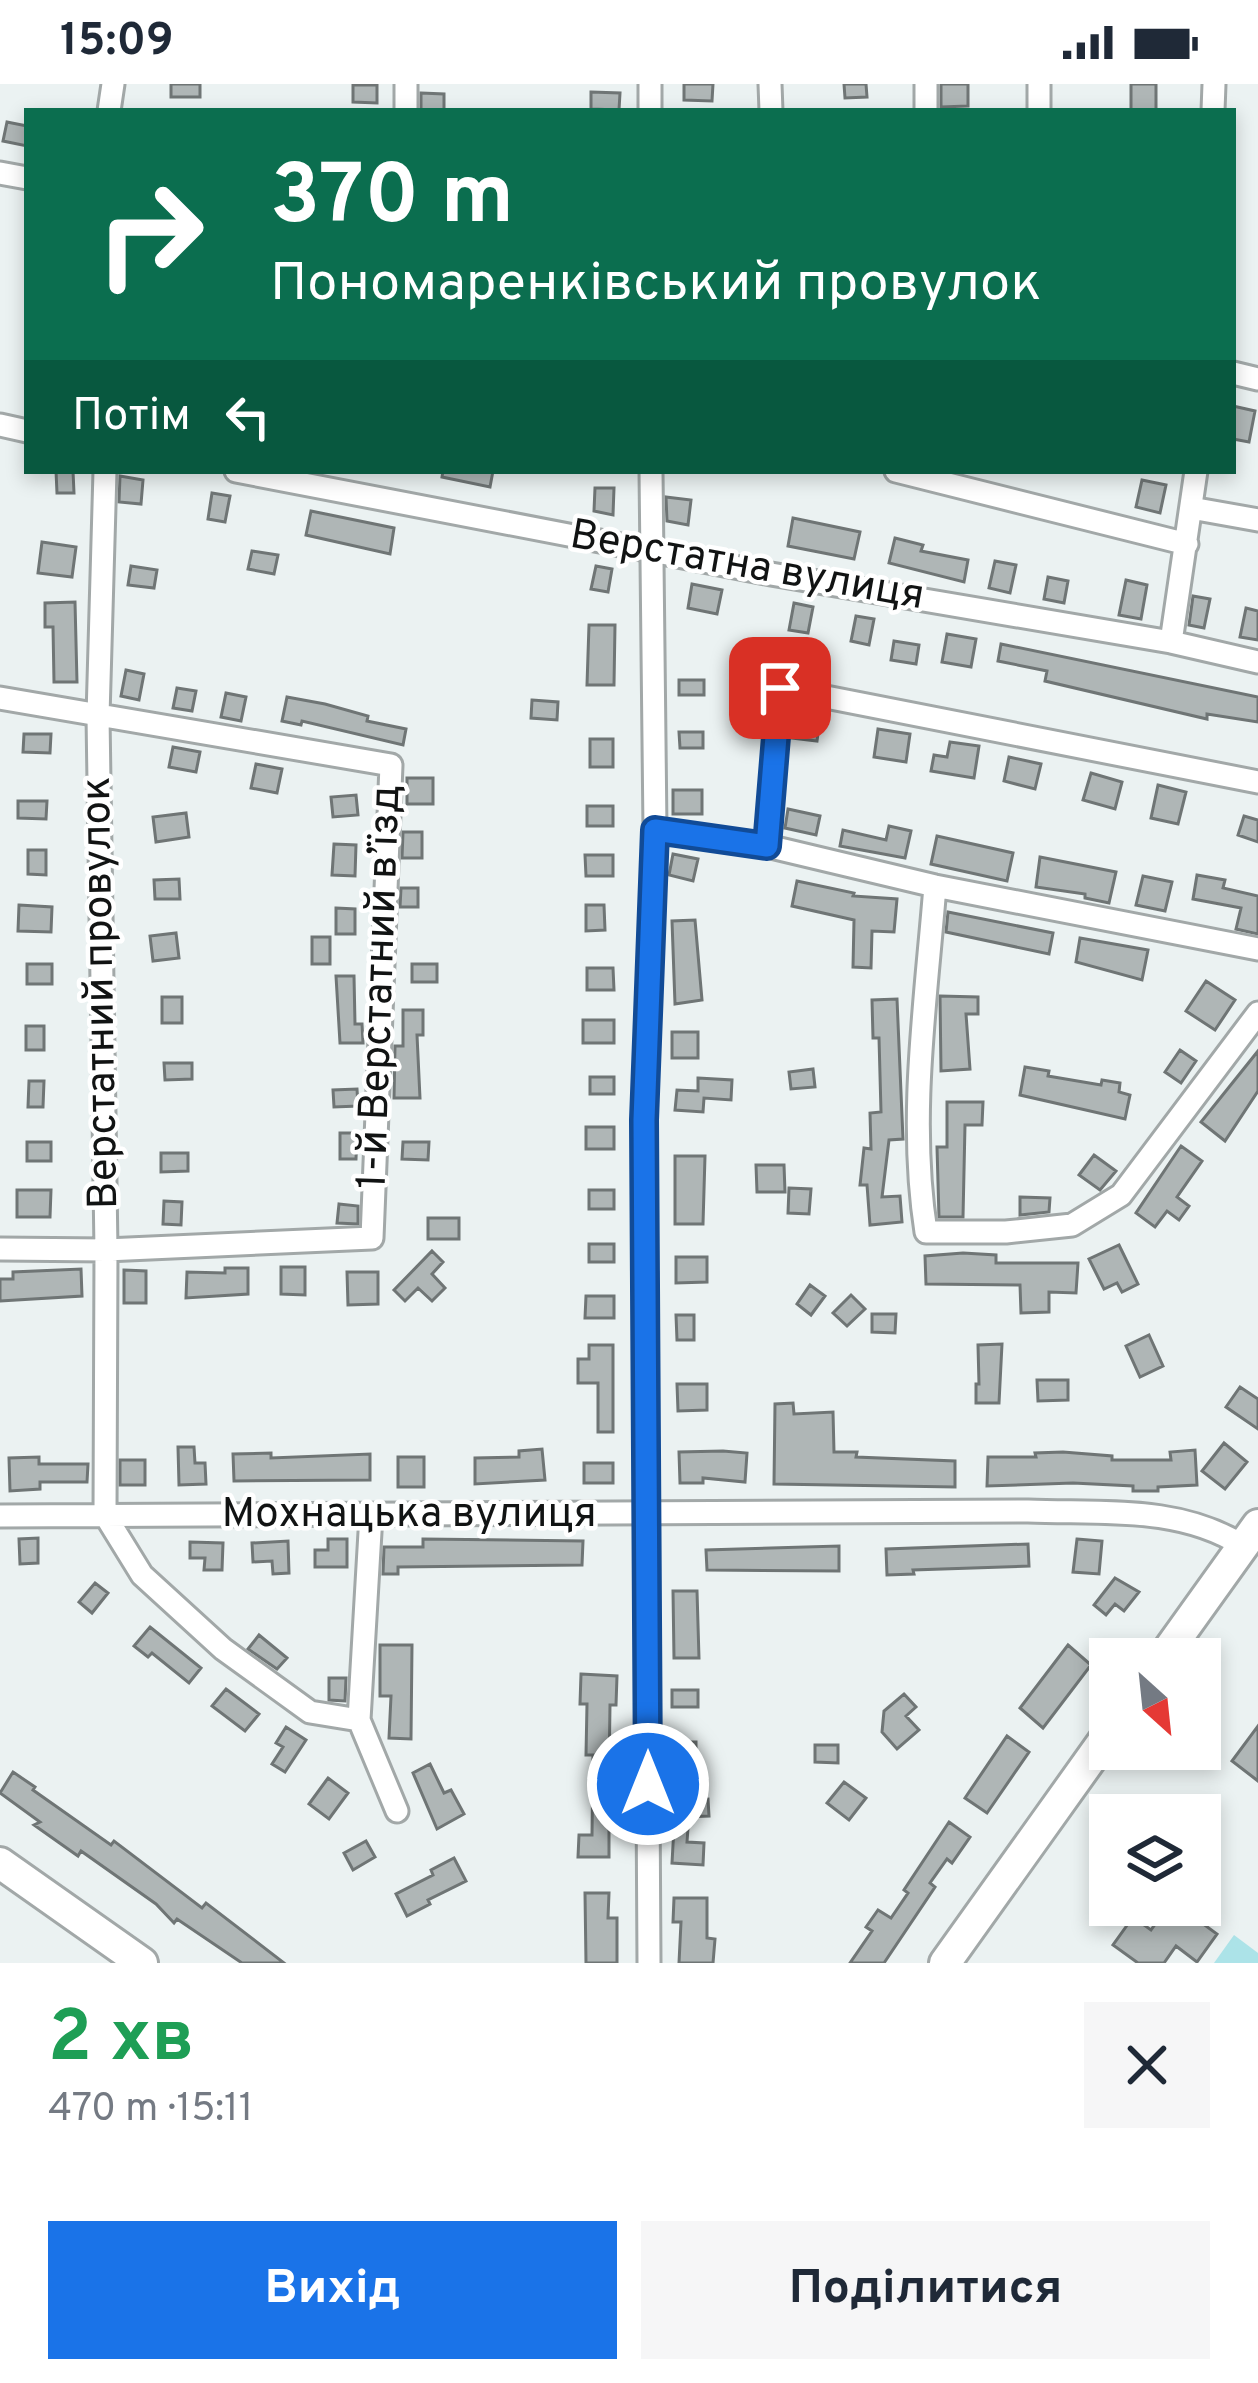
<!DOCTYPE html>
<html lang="uk">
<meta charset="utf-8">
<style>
:root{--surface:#fff;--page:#f6f6f7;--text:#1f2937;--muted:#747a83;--accent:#1a73e8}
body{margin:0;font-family:Overpass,sans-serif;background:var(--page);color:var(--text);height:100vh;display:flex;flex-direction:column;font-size:45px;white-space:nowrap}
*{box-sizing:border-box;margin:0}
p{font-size:39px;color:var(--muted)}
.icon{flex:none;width:66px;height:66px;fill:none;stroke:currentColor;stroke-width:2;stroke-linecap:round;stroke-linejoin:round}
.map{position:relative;height:1879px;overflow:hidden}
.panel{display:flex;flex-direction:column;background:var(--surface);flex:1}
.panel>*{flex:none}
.hud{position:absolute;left:24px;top:24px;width:1212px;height:366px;border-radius:0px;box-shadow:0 6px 18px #0003;background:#0b6e4f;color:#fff;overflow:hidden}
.needle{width:78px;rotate:153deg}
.buttons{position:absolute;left:1089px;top:1554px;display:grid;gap:24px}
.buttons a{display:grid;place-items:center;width:132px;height:132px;border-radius:0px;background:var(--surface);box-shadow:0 6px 18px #0003;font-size:60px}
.pin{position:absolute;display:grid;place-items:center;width:102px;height:102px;color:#fff;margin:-51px;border-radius:24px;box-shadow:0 6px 18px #0006}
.me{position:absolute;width:132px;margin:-66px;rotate:0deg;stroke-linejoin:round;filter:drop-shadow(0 0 9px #0008)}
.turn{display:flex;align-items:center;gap:42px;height:252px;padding:0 48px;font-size:54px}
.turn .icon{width:156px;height:156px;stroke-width:2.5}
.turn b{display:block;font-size:84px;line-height:102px}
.then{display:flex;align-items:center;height:114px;padding:0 48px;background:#0003;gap:24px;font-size:45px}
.round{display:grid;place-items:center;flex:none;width:126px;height:126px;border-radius:0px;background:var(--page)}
.summary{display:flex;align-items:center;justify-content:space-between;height:204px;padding:0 48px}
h1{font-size:72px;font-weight:700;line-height:90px;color:#1e9e55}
.action{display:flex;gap:24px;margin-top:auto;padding:24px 48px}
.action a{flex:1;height:138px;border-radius:0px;background:var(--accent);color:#fff;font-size:48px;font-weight:700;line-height:138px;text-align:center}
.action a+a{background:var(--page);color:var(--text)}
.status{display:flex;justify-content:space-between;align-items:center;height:84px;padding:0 60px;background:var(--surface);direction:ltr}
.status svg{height:33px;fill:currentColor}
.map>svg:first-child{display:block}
</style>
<div class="status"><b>15:09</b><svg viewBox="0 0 49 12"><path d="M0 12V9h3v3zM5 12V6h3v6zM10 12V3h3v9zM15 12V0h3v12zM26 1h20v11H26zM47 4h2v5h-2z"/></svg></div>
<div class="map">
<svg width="1258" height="1879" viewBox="0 0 1258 1879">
<rect width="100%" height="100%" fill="#ebf2f2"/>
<path fill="#ace3e8" d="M1234,1851L1258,1869V1879H1214Z"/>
<path fill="#afb6b6" stroke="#6f7575" stroke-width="3" d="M171,0H200V13H171Z
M684,0H713L712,17L684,16Z
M844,0H866L867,13L845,14Z
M941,0H968V22L941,23Z
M1131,0H1156V27H1131Z
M353,1H377V19L353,18Z
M591,8L620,9L619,26L591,25Z
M421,9L444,10V27H421Z
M7,38L27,42V62L3,57Z
M1233,322L1255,327L1249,358L1233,355Z
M56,387H73L74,409H57Z
M443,387H493L490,403L442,393Z
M120,392L143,396L141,420L119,418Z
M1142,396L1166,401L1160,429L1136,423Z
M595,404H614L613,431L594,427Z
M212,409L230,412L225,438L208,435Z
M666,413L691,416L688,441L667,437Z
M311,427L394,444L390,470L306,451Z
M793,434L860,448L854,475L788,462Z
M895,454L923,461L921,467L968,476L964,498L889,479Z
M42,458L76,463L72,493L38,489Z
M252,467L278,471L274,490L248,485Z
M995,477L1016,481L1010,509L989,504Z
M131,482L157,486L154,504L128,501Z
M596,482L612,485L608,508L591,505Z
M1048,493L1068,497L1064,519L1044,515Z
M1126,496L1147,501L1141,535L1119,531Z
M692,500L722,506L717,530L688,524Z
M1193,512L1210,515L1204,544L1189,541Z
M75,518L77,598H54L53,543H45V519Z
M794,519L813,523L808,549L789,546Z
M1246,524L1258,527V556L1240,553Z
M856,532L874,535L869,561L851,557Z
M589,541H615L614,601H587Z
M947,550L976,555L971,583L942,578Z
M894,557L919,561L916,580L891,576Z
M1001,560L1258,613V638L1207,630V635L1045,597L1047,587L998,577Z
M126,586L144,590L139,616L121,612Z
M679,596H704V611H679Z
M177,604L196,607L192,627L173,624Z
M226,609L246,613L241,637L221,633Z
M287,613L325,620L368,632L367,637L406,645L403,661L302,637L301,641L282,637Z
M532,616L558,618L557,636L531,634Z
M793,624L821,627L817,657L791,654Z
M878,645L910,650L906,678L874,673Z
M679,648H703V664H680Z
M24,650H51L50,669L23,668Z
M590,655H613V683H590Z
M950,658L979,662L974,694L931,687L934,671L947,673Z
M173,663L200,668L196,688L169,683Z
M1009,673L1041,680L1035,705L1004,697Z
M256,680L282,685L277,709L251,704Z
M1091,689L1122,698L1115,725L1083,716Z
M407,694H433V720H407Z
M1158,701L1186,708L1178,740L1151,734Z
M673,706H702V730H673Z
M356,711L358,731L333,733L331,713Z
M18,717H47L46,735L18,734Z
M587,722H613V742H587Z
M788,725L820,732L816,751L785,744Z
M186,729L189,753L156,758L153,733Z
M1244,732L1258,736V758L1238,751Z
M889,742L911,747L905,774L840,762L843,746L886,756Z
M403,748H422V774H402Z
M937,752L1013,769L1007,797L931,780Z
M334,760L356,761L355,792L332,791Z
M28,766H46V791L28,790Z
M673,770L698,775L693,797L669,791Z
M585,771H613V792H586Z
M1040,773L1116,788L1109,819L1085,814V810L1036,803Z
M1197,791L1225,796L1223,804L1258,812V850L1236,845L1241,824L1193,815Z
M1143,792L1172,798L1165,827L1136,821Z
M179,795L180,815H155L154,796Z
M797,797L854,809L853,812L897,815L894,848L872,847L871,884L853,883L854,836L792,822Z
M401,804H418V823H400Z
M19,821L52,823L51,848L18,847Z
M586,821H604L605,846L586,847Z
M336,824L355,825V850H336Z
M948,828L1053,849L1049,870L946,848Z
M695,836L702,916L675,920L672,837Z
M176,849L179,874L153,877L150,852Z
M312,853H330V880H312Z
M1080,854L1148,866L1142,896L1076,878Z
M27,880H52V900H27Z
M412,880H437V898H412Z
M587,884H613L614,906H587Z
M336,892H354L355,940H362L363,959H340Z
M1206,897L1235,916L1215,946L1186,927Z
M940,912L978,913V930H966L970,985L941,987Z
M162,913H182V939H162Z
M897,915L903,1055L889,1056L882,1113L900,1112L902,1138L870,1141L867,1101H860L864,1064L871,1065L870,1029L881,1028L879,954H873L872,916Z
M403,926H423V951H417L420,1014H394L395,962H403Z
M583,936H614V959H583Z
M26,942H44V966H26Z
M672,948H698V974H672Z
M1180,966L1196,977L1181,999L1165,988Z
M1258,967V1007L1225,1057L1201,1038Z
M164,979H192V995L165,996Z
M1025,983L1049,987L1048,992L1101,1001L1102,996L1120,999L1119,1008L1130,1011L1125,1035L1020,1011Z
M813,985L815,1003L791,1005L789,988Z
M590,993H614V1010H590Z
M698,994L732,996L731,1016L704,1014L703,1028L675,1026L677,1006L698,1007Z
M29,997H44L43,1023H28Z
M357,1005L358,1022L334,1023L333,1006Z
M947,1018H983L982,1041H965L963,1133H939L937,1063H947Z
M586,1043H614V1065H586Z
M340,1049H357L356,1075H340Z
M27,1058H51V1077H27Z
M403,1058H429L428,1076L402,1075Z
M1181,1062L1202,1077L1177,1113L1189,1122L1179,1136L1167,1127L1155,1143L1136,1129Z
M161,1069H188V1087L161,1088Z
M1094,1071L1116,1087L1100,1106L1079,1091Z
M675,1072H705L703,1140H675Z
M756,1081H784L785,1108H757Z
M789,1104L811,1105L809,1130L788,1129Z
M17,1106H51L50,1133H17Z
M589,1106H614V1125H589Z
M1020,1113L1050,1114L1049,1128L1020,1131Z
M164,1117L182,1118L181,1141L163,1140Z
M339,1120L358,1122V1140L337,1139Z
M428,1134H459V1155H428Z
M589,1160H614V1178H589Z
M1119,1161L1138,1200L1122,1208L1117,1199L1104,1205L1089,1175Z
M432,1167L443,1178L432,1190L445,1204L432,1217L418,1204L405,1217L394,1206Z
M963,1169L996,1171V1179H1078L1076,1209L1049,1208V1228L1021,1229L1020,1201L926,1200L925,1172Z
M676,1173H707V1198L676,1199Z
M281,1183H305V1211L281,1210Z
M225,1184H248V1210L186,1214L187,1188L225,1189Z
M81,1185L82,1212L0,1217V1195H13V1188Z
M124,1186L146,1187V1219H124Z
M347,1188H378V1220L348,1221Z
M810,1201L825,1212L811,1231L797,1220Z
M851,1211L865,1225L847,1242L833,1229Z
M586,1212H614V1234H585Z
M872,1230H896L895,1249L872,1248Z
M676,1231H694V1256H677Z
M1149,1251L1163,1282L1140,1293L1126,1262Z
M1002,1260L999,1319H976V1300H979L978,1261Z
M589,1261H613V1348H598V1299H578V1275H589Z
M1037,1296H1068V1316L1038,1317Z
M677,1300H707V1326L678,1327Z
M1240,1303L1258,1315V1345L1226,1323Z
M793,1319L794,1330L833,1328L834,1368H857L856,1373L955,1377V1403L774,1400L775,1320Z
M1224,1359L1247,1378L1225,1405L1202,1387Z
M178,1363H194L195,1379H205L206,1400L179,1401Z
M542,1365L545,1396L475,1400V1374L519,1373V1367Z
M1195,1366L1197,1401L1158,1403V1407H1133V1402L1073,1399L987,1402L988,1373H1036L1035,1369L1063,1368L1112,1372V1376H1171L1170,1368Z
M723,1367L747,1369L745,1398L703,1394V1399H680L679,1368Z
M271,1369V1374L370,1370V1396L234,1397L233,1370Z
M39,1373V1380H88L87,1398H40V1405L10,1407L9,1374Z
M398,1373H424V1403H398Z
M120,1376H145V1401H120Z
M584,1379H613V1399H584Z
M38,1454V1479L20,1480L19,1455Z
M328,1455H347V1483H315V1466H328Z
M423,1455L583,1457L582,1481L398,1483V1490H383L384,1463H423Z
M1077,1455L1102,1457L1099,1490L1073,1488Z
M288,1457L289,1489L273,1490L272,1477L253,1478L252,1459Z
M190,1458L223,1459L222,1486H204L205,1474H190Z
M1028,1460L1029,1482L913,1486L914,1490L887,1491L886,1465Z
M839,1462V1487L707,1486L706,1466Z
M1115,1494L1139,1508L1124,1527L1115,1520L1106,1531L1094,1521Z
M95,1499L108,1509L92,1529L79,1518Z
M673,1507H697L699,1574H674Z
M150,1543L201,1584L189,1599L152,1569L148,1573L134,1562Z
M259,1551L287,1574L277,1585L248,1565Z
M380,1561H412L411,1655L389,1654L391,1612H380Z
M1068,1561L1091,1581L1043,1644L1020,1624Z
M581,1590L617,1592L616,1621H610L609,1691H617V1739H609V1773H578L579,1751H592L593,1671H586L587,1620H580Z
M329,1594H346L345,1617L329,1616Z
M226,1605L259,1630L245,1647L212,1622Z
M672,1606H698V1623H672Z
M904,1610L916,1623L906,1632L919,1646L897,1665L882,1648L884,1627Z
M1258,1642V1697L1232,1677Z
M286,1643L306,1656L285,1688L272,1680L283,1663L276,1659Z
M1007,1652L1029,1668L987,1729L965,1714Z
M672,1658H696V1676H672Z
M815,1661H838V1679L815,1678Z
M430,1680L444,1709L451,1706L464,1730L437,1745L413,1689Z
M13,1688L35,1703L33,1706L111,1761L114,1757L202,1824L206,1819L284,1879H242L177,1835L174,1839L156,1820L81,1767L78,1772L34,1741L40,1738L0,1709Z
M328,1694L348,1709L329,1735L309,1720Z
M844,1698L866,1714L849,1736L827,1719Z
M708,1715L709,1732L684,1733L683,1717Z
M949,1738L970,1753L952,1779L947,1775L930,1799L935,1803L884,1879H850L872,1847L866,1843L878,1826L891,1834L908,1809L904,1806Z
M674,1743L688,1744L687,1758L704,1759L703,1781L672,1779Z
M366,1757L375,1773L353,1786L344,1769Z
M454,1774L466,1797L428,1816L430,1820L407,1832L396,1810L433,1791L431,1786Z
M585,1809H609L608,1834H617V1879H586Z
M674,1814H707V1854L715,1855L713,1879H679L681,1838H673Z
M1169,1821H1204L1195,1834L1217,1850L1197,1878L1176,1862L1164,1879H1138L1113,1861L1133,1833L1151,1846Z"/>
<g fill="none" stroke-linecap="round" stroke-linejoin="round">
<defs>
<path id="street" d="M650,0V27
M770,0L771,27
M926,0V27
M109,27L113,0
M406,27V0
M1039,27V0
M1213,27L1214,0
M0,89L27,94
M1233,289L1258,295
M0,341L27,347
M105,387L98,632L106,1166L105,1431L142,1491L223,1565L310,1628L359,1636L397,1727
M236,387L771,490L1171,558L1258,578
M896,387L1187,460
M1191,424L1258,436
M1171,558L1196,387
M0,614L391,681L372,1154L106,1166L0,1165
M655,746L767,762L935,802L1258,865
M767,762L780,604L1258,698
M935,802C926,917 908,1034 926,1148H1006L1072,1141L1121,1111L1258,929
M0,1432L1028,1427C1101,1430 1179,1421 1243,1462
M359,1636L371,1431
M649,1879L644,1035L655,746L651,387"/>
<path id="secondary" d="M1162,1575L1258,1441
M0,1779L142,1879
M945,1879L1110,1648"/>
</defs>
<use href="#street" stroke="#a2a8a8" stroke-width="27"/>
<use href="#secondary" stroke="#a2a8a8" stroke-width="36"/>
<use href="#street" stroke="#fff" stroke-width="21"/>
<use href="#secondary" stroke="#fff" stroke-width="30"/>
</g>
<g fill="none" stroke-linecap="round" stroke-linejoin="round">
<defs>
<path id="route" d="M648,1700L644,1036L655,746L767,762L780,604"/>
</defs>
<use href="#route" stroke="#114b97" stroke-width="30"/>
<use href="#route" stroke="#1a73e8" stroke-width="21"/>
</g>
<g text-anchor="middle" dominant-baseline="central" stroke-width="9" stroke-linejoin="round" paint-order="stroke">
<g font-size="42" fill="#111313" stroke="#fff">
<text transform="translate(747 483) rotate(10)">Верстатна вулиця</text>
<text transform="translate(381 903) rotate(-88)">1-й Верстатний в’їзд</text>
<text transform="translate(102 909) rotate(-91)">Верстатний провулок</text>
<text x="409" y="1431">Мохнацька вулиця</text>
</g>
</g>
</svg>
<div class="buttons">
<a><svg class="needle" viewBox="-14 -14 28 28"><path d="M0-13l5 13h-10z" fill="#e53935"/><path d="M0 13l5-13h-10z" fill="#747a83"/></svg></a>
<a><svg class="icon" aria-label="layers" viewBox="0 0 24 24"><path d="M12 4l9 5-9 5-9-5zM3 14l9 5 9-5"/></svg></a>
</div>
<div class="pin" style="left:780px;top:604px;background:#d93025"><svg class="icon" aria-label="arrive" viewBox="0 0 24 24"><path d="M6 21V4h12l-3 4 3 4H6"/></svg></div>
<svg class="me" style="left:648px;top:1700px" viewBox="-20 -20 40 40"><circle r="17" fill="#1a73e8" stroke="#fff" stroke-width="3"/><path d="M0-11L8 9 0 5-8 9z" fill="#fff"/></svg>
<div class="hud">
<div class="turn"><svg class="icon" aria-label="right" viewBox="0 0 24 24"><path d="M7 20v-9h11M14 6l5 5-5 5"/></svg><div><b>370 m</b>Пономаренківський провулок</div></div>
<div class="then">Потім<svg class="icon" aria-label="left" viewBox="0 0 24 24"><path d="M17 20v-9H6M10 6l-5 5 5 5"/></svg></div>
</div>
</div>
<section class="panel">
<div class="summary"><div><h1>2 хв</h1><p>470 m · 15:11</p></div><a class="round"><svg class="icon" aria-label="close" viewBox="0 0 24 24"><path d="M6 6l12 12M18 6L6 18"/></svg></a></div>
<div class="action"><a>Вихід</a><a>Поділитися</a></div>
</section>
